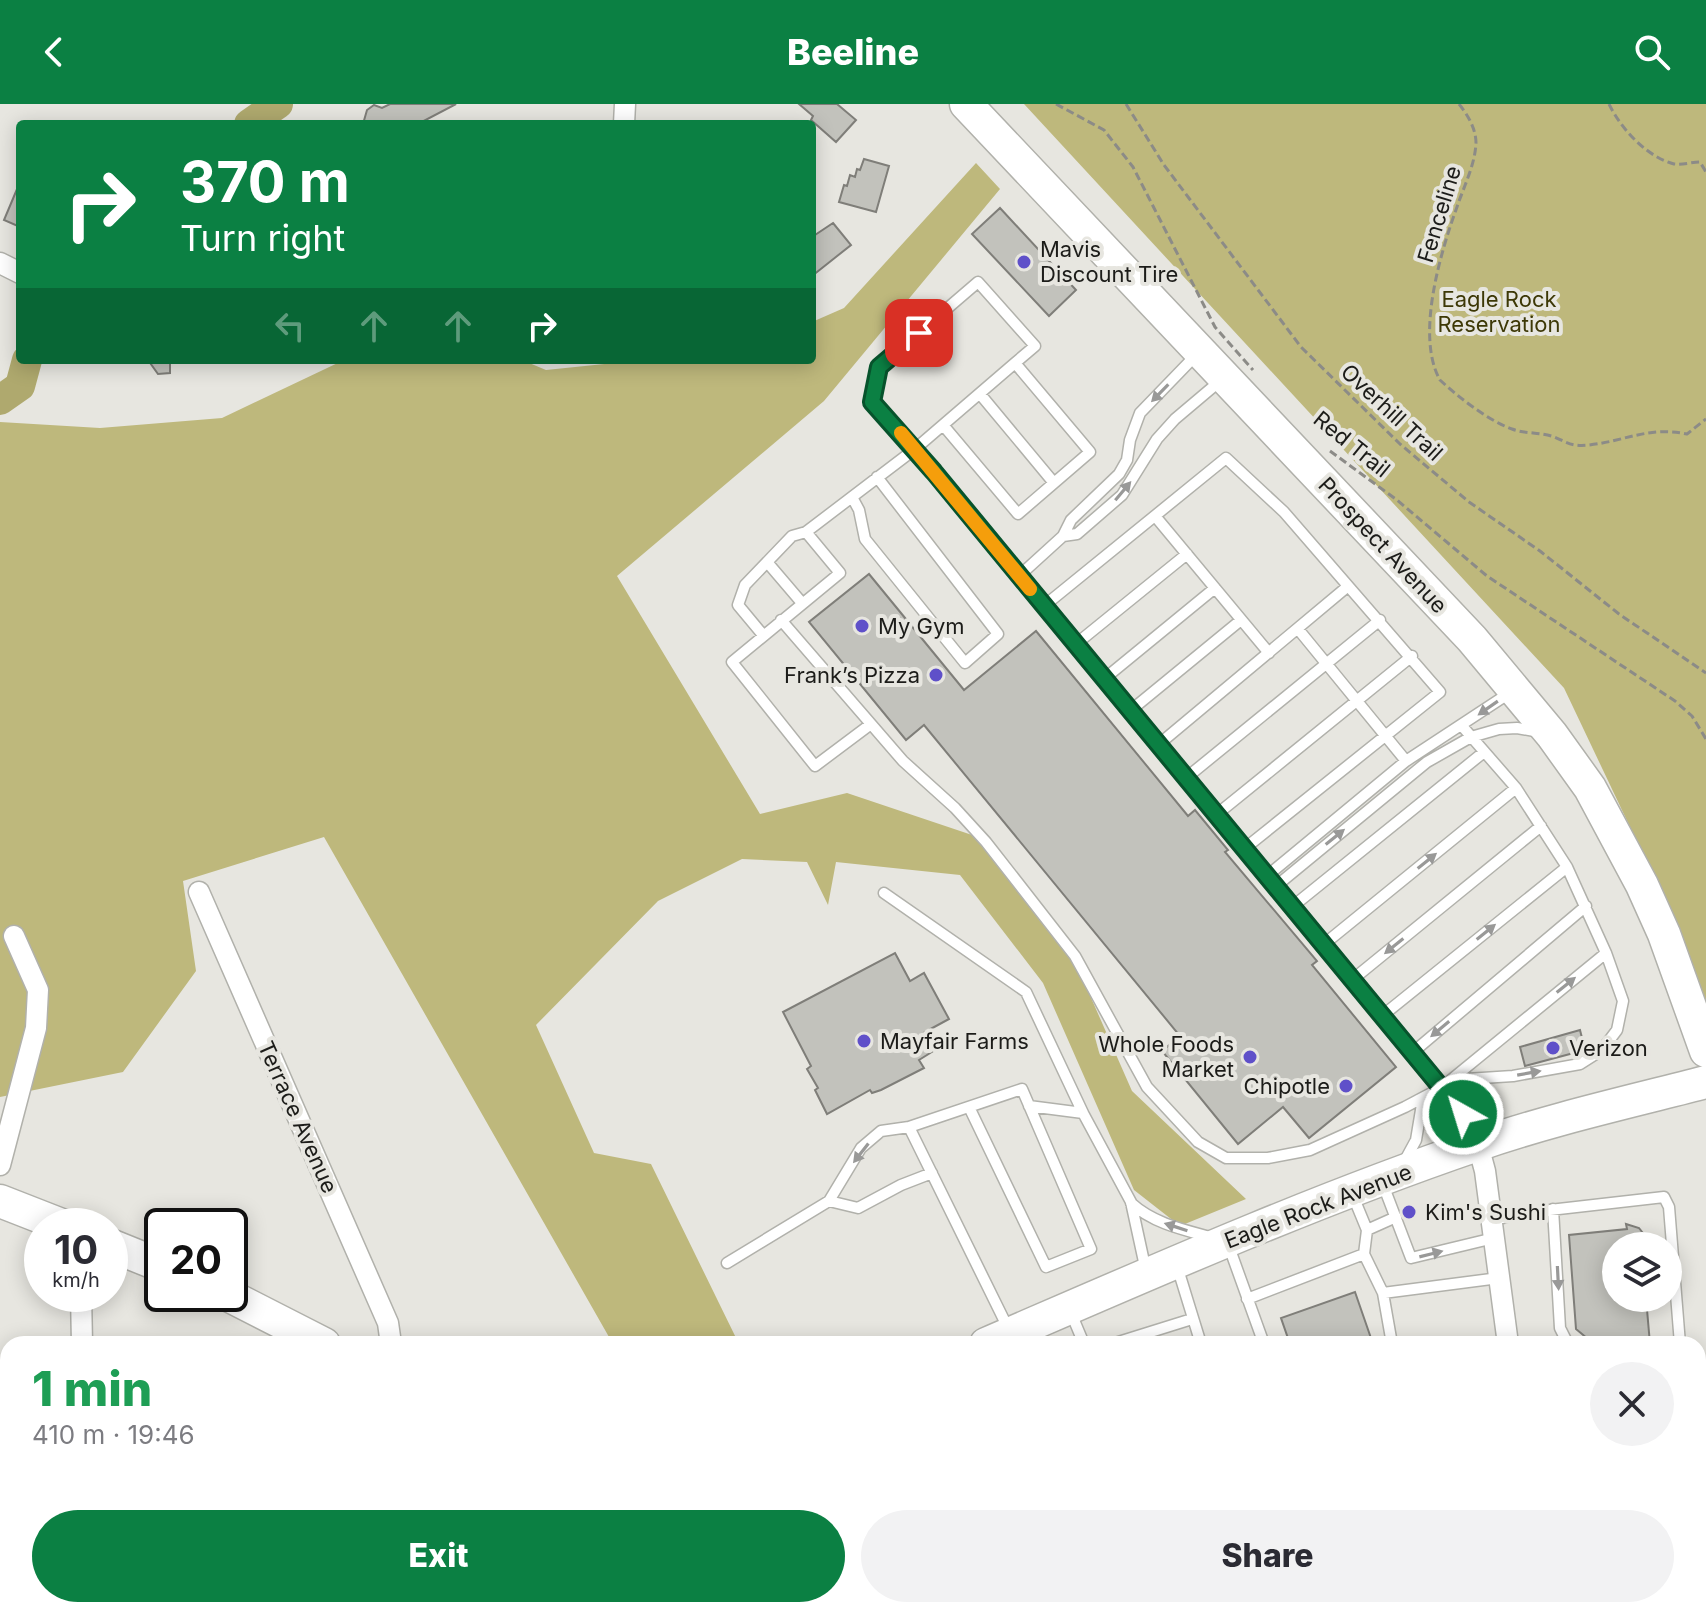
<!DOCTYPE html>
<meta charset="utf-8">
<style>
:root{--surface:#fff;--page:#f2f2f3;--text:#2b2b33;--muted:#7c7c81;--accent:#0b8043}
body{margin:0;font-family:Inter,sans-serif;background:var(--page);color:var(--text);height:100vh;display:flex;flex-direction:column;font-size:30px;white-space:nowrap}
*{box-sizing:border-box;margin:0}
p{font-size:26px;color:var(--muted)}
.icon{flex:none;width:44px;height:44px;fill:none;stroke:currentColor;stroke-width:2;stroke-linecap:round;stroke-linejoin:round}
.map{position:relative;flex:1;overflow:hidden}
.drawer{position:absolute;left:0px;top:1232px;width:1706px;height:282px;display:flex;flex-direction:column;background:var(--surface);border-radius:24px 24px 0 0;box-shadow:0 4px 20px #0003}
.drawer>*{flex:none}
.banner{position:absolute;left:16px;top:16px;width:800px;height:244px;border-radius:8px;box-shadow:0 4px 20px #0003;background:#0b8043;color:#fff;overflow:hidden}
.controls{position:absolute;left:1602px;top:1128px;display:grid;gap:16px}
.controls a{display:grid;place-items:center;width:80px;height:80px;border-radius:50%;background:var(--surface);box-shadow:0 4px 20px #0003;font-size:40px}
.speed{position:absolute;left:24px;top:1104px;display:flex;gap:16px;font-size:40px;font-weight:700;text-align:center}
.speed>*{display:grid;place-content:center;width:104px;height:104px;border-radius:50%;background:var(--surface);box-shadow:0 4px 20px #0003;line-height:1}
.speed small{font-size:20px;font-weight:400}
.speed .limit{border:4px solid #111;border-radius:12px;background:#fff;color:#111}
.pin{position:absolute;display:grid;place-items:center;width:68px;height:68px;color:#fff;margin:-34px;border-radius:16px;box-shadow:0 4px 12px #0006}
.me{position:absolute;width:88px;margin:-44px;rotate:321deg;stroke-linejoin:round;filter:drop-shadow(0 0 6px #0008)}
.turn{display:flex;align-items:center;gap:28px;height:168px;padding:0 32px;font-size:36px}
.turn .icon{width:104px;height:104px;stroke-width:2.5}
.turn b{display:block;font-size:56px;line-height:68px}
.lanes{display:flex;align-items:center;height:76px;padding:0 32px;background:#0003;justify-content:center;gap:40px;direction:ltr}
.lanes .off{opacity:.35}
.round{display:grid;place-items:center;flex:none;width:84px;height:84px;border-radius:42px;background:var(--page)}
.head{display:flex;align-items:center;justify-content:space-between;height:136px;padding:0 32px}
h1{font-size:48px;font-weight:800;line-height:60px;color:#1e9e55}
.button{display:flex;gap:16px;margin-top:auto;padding:16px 32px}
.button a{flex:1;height:92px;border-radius:48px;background:var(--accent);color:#fff;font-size:32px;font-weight:800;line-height:92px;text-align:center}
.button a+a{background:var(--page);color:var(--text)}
header{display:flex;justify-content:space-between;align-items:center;height:104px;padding:0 32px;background:var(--accent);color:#fff;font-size:36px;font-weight:800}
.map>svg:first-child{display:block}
</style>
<header><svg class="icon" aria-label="back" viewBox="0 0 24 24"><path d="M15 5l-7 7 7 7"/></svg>Beeline<svg class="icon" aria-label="search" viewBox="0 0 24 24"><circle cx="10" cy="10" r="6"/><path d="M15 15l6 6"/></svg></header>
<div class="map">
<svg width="1706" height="1513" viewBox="0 0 1706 1513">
<rect width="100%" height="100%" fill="#e7e6e0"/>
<path fill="#beb87c" d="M1024,0H1706V944L1649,763L1564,584Z
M976,59L1000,85L824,297L617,472L760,710L847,689L978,733L1070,846L1132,987L1246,1095L1180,1122L1134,1086L1043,879L960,771L836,758L828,801L807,758L742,755L658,797L536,921L594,1049L651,1060L739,1240H613L324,733L183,777L196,867L123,968L0,993V318L100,324L222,314L344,256H522L546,266L643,256H812V218L844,204Z"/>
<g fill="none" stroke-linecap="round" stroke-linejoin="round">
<path stroke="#afa96e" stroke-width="30" d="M249,20L278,0
M0,296L20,282L27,256"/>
</g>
<path fill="#c2c2bc" stroke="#7f7e79" stroke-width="2" d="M390,0H456L418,20H363L367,6L374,1L382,4Z
M799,0H837L856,16L836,38L811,16L813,12Z
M864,55L889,62L876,108L839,98L844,81L847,82L850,71L855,73L857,65L860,66Z
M20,78V123L4,116Z
M1000,104L1076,186L1049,212L972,130Z
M833,119L851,141L812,172V133Z
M148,256H170V269L158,270Z
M869,470L964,586L1036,527L1188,712L1195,706L1228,746L1225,748L1317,857L1312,861L1396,963L1309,1034L1283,1003L1238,1040L1162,947L1180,932L924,621L906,636L809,518Z
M895,849L910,877L924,869L949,915L925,928L935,946L919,956L924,964L881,986L872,989L870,986L827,1010L815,986L818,984L807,965L811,962L783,908Z
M1580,926L1585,946L1525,962L1520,943Z
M1626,1120L1639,1124L1649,1137L1640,1138V1142H1616V1194H1646L1650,1240H1594L1576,1225L1569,1131L1627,1125Z
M1355,1188L1373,1240H1290L1281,1214Z"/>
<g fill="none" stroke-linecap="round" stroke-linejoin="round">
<defs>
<path id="service" d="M1015,259L1035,242L978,178L879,263L872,298L915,345L1463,1010L1475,1035
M980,290L1054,379
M852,393L859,406L865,435L965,559L998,530L877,373
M1155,412L1269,549
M806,428L915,345L1015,259L1090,348L1018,410L943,321
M1063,432L1077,430L1122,391L1157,335L1175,315L1220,277
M767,458L802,499
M1019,472L1063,432L1071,416L1119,370L1127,356L1130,336L1140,309L1198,249
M1044,502L1226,354L1284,408L1440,588L1244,745
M781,516L903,657L955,704L986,738L1075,852L1147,983L1198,1038L1226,1054H1268L1310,1046L1405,1003L1441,984L1606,849
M1298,525L1406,657
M763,531L738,501L745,481L792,432L806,428L840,469L732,558L815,662L871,620
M1076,540L1187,450
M1104,575L1215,484
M1130,607L1241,516
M1158,641L1347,483
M1186,674L1380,516
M1216,711L1412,552
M1267,772L1406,657L1511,588
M1275,783L1427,658L1471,633L1499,625L1517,624L1540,628
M884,789L1026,888L1083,1009
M1292,803L1484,648
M1323,841L1516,684
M1352,876L1541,722
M1382,912L1567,763
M1412,949L1586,802
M1451,976L1513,972L1580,960L1602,946L1617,926L1623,897L1606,849L1567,763L1516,684L1462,622
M1029,1002L1083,1009L1131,1098L1146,1167
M969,1003L1046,1163L1091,1145L1022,985L909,1023L1008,1224
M1403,1060L1416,1036L1423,994
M1382,1078L1411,1154L1494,1134
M829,1097L858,1104L901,1081L932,1069
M1131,1099C1154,1120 1185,1126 1214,1134
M1553,1105L1560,1224L1568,1240
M1491,1116L1541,1107L1664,1093L1669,1103L1680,1240
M1367,1126L1396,1113
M1228,1140L1264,1240
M1364,1150L1383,1189L1392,1240
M727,1159L829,1097L861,1044L881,1027L909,1023
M1177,1162L1201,1240
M1383,1189L1499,1174
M1247,1195L1364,1150L1367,1126L1353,1092
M1071,1209L1084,1240
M1112,1240L1192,1215
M1698,1272H1706"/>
<path id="minor" d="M624,20L625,0
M0,159L20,169
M199,788L388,1219L391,1240
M1478,1041L1485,1067L1508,1240
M0,1061L36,924L38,886L14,832
M81,1190L82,1240
M93,1506L96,1513
M971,1506L974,1513
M1121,1506L1123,1513
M1341,1506L1344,1513
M1543,1506L1544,1513
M389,1513V1506
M594,1513V1506
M802,1513V1506"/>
<path id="primary" d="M966,0L1472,535L1552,631L1590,684L1642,781L1664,830L1706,947
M0,1097L64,1122
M110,1141L162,1162
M226,1190L324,1240
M986,1240C1148,1170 1310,1098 1477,1041C1552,1015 1629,998 1706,978"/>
</defs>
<use href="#service" stroke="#b1b1ab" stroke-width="13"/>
<use href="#minor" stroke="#b1b1ab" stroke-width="23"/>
<use href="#primary" stroke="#b1b1ab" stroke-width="35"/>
<path stroke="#8c8b87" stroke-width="3" stroke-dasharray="8 4" stroke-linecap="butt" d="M1056,0L1104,26L1133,63L1215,223L1253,266
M1126,0L1164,61L1301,243L1400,340L1469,398L1540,447L1619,510L1706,569
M1459,0C1467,10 1476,24 1476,39C1475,61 1464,82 1457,103C1441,147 1415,232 1440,276C1458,293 1489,317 1512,325C1525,330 1541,328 1554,333C1568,339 1573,343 1589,341C1626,337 1648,322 1687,330L1706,315
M1609,0C1621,25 1647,53 1674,60C1683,61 1692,58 1700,58L1706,68
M1330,347L1397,396L1487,472L1675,597L1692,612L1706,635"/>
<use href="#service" stroke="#fff" stroke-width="10"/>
<use href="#minor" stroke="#fff" stroke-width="20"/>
<use href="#primary" stroke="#fff" stroke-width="32"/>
</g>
<defs><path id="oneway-solid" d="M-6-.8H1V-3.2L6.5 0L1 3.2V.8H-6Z" transform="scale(2)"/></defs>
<g fill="#999998">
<use href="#oneway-solid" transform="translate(1160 289) rotate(134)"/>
<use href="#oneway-solid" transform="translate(1123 387) rotate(-50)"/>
<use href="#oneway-solid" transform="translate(1488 604) rotate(145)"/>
<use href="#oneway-solid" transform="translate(1335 733) rotate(-39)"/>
<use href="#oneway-solid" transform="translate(1427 757) rotate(-39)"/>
<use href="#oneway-solid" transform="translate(1486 828) rotate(-39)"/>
<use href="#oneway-solid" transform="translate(1394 842) rotate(141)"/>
<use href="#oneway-solid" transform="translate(1566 881) rotate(-39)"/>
<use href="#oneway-solid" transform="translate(1440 925) rotate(140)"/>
<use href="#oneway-solid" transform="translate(1529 969) rotate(-10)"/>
<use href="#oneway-solid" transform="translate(861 1049) rotate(128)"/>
<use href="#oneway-solid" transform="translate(1176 1123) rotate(-162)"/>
<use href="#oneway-solid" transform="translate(1431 1150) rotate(-14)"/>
<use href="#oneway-solid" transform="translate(1558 1174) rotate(87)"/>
</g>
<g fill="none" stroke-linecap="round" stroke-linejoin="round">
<defs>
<path id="route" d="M919,229L879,263L872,298L934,368L1463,1010"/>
</defs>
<use href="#route" stroke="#07532c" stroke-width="20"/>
<use href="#route" stroke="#0b8043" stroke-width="14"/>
<path stroke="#f59e0b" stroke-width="14" d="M901,329L1030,485"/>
</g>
<g fill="#5f50c9" stroke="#e7e6e0" stroke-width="3">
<circle cx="1024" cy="158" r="8"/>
<circle cx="862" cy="522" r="8"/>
<circle cx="936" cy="571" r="8"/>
<circle cx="864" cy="937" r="8"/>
<circle cx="1553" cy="944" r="8"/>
<circle cx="1250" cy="953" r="8"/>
<circle cx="1346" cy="982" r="8"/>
<circle cx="1409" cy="1108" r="8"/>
</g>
<g text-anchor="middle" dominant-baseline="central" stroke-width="8" stroke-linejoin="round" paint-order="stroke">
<g font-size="22" fill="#1c1c19" stroke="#e7e6e0">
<text transform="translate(1439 110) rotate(-73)">Fenceline</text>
<text transform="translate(1392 308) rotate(43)">Overhill Trail</text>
<text transform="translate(1352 340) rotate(39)">Red Trail</text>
<text transform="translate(1383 441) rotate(47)">Prospect Avenue</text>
<text transform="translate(298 1013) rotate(66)">Terrace Avenue</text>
<text transform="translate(1318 1102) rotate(-21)">Eagle Rock Avenue</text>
</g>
<g font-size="22" fill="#1c1c19" stroke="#e7e6e0" text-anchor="start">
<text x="1040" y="145">Mavis<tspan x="1040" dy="25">Discount Tire</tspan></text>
<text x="878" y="522">My Gym</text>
<text x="920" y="571" text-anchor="end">Frank’s Pizza</text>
<text x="880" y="937">Mayfair Farms</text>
<text x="1234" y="940" text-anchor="end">Whole Foods<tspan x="1234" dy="25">Market</tspan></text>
<text x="1569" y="944">Verizon</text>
<text x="1330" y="982" text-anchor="end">Chipotle</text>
<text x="1425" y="1108">Kim's Sushi</text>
</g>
<g font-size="22" fill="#3d3806" stroke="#e7e6e0">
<text x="1499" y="195">Eagle Rock<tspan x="1499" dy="25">Reservation</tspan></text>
</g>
</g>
</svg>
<div class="controls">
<a><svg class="icon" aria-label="layers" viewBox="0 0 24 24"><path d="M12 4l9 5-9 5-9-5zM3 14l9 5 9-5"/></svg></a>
</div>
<div class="speed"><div>10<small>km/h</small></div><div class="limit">20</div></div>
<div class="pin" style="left:919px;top:229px;background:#d93025"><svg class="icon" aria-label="arrive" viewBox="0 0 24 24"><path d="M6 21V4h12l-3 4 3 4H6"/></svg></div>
<svg class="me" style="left:1463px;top:1010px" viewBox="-20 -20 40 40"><circle r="17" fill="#0b8043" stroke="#fff" stroke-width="3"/><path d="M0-11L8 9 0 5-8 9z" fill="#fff"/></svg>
<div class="banner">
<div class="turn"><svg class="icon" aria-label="right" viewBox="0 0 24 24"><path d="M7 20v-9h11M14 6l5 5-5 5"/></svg><div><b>370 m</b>Turn right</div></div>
<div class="lanes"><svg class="icon off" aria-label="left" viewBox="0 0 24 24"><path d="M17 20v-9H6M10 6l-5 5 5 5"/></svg><svg class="icon off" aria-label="ahead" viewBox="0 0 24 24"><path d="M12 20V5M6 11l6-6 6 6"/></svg><svg class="icon off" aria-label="ahead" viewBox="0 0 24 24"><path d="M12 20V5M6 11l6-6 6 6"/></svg><svg class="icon" aria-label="right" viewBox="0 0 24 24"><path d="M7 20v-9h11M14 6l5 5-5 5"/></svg></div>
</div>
<section class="drawer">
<div class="head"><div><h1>1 min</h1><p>410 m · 19:46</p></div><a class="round"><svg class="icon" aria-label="close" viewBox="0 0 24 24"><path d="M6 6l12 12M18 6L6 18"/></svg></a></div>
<div class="button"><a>Exit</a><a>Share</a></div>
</section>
</div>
